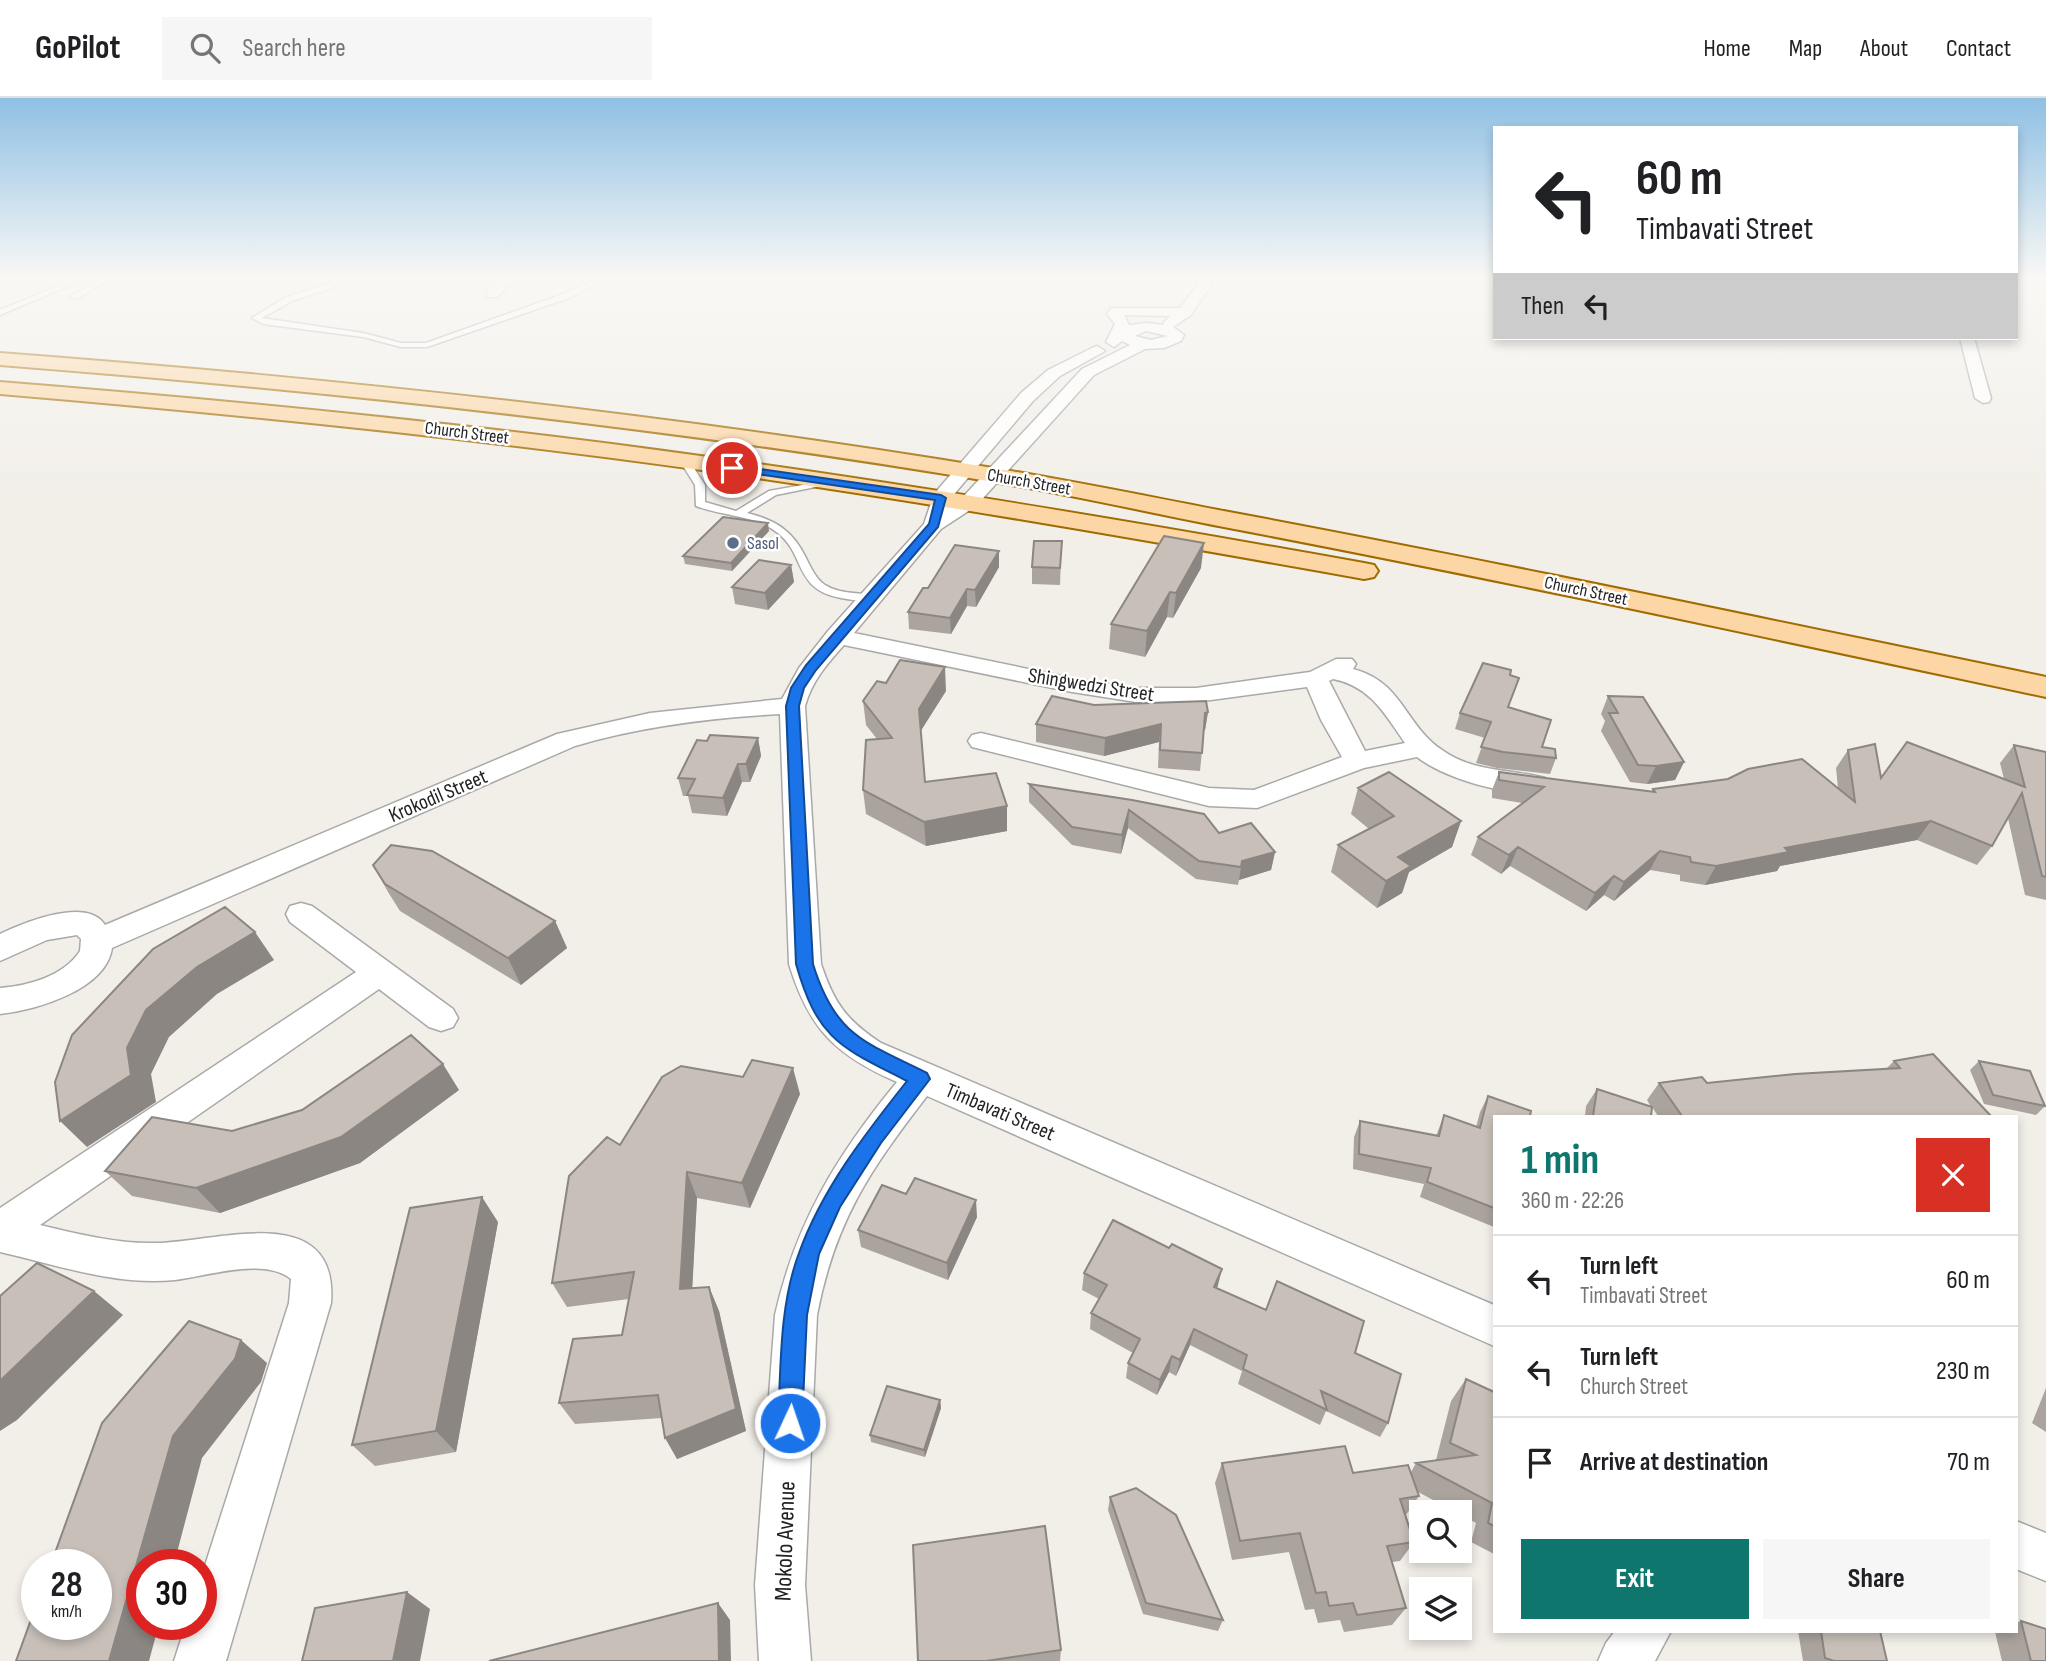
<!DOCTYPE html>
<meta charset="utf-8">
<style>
:root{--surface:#fff;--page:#f6f6f6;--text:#202124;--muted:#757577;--line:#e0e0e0;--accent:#0f766e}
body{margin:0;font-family:"Sofia Sans Condensed",sans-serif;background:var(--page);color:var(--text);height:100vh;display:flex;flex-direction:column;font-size:26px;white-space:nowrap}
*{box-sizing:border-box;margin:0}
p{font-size:23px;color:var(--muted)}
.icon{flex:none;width:38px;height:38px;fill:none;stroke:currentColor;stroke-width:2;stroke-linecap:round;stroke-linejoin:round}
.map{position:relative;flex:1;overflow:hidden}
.sheet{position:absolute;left:1493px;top:1017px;width:525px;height:518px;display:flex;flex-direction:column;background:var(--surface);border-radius:0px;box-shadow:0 4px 10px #0003}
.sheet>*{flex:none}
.top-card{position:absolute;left:1493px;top:28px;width:525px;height:214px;border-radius:0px;box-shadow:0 4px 10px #0003;background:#fff;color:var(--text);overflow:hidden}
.tools{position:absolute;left:1409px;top:1402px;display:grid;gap:14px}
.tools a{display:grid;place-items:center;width:63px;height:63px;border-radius:0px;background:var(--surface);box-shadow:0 4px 10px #0003;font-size:35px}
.speed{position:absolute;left:21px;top:1451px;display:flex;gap:14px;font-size:35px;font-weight:700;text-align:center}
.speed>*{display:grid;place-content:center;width:91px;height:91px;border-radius:50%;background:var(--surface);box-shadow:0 4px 10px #0003;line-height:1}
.speed small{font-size:18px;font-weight:400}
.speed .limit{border:10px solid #d22;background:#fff;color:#111}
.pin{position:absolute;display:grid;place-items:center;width:60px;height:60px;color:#fff;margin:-30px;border:4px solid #fff;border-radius:50%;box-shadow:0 2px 7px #0007}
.me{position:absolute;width:77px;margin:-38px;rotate:3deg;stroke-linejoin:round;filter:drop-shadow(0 0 5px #0008)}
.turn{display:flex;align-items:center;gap:24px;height:147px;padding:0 28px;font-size:32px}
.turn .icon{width:91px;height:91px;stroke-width:2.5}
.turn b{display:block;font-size:49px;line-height:60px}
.then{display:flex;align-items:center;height:66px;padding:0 28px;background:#0003;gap:14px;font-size:26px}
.round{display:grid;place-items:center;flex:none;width:74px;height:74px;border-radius:0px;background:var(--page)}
.overview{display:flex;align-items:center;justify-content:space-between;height:119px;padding:0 28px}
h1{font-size:42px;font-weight:700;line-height:52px;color:var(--accent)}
.primary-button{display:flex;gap:14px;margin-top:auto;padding:14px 28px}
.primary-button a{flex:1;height:80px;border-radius:0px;background:var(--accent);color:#fff;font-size:28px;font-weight:700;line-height:80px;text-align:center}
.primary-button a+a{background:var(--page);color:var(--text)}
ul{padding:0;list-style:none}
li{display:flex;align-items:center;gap:21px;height:91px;padding:0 28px;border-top:2px solid var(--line)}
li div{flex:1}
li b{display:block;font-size:26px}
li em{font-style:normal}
header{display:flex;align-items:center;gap:42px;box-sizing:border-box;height:98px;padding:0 35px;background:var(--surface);border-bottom:2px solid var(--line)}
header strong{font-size:33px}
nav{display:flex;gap:38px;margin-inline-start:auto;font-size:24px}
.search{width:490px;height:63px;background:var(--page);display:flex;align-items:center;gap:18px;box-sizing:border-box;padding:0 24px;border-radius:0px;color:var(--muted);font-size:26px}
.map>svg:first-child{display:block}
</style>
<header>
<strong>GoPilot</strong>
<div class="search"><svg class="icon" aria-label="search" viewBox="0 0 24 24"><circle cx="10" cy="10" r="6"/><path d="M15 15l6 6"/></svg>Search here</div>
<nav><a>Home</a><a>Map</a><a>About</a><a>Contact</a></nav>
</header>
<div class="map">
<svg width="2046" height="1563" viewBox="0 0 2046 1563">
<rect width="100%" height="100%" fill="#f2efe9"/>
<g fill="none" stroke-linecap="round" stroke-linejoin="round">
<defs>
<path id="service" d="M75,181H85L0,217V212Z
M100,181H109L77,201L70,199Z
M596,181H605L569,200L427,249H401L363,239L263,226L252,220L286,199L332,185L335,189L292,203L262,220L363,235L401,245H426L563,196Z
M682,361H688L705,387V404L736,413L769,393L830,382V386L776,397L747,415C776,422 793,433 806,460C811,470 816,481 825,487C839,496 858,494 874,498V502C864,504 852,502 841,500C792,491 807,455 775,433C752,417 722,418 696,408L695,387L680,363Z"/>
<path id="minor" d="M501,181H516L497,199H487V193Z
M1202,181H1215L1191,217L1173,229L1184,237L1181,243L1164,250L1145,251L1094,277L976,408L941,431L854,535L1072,580L1136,590H1196L1310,574L1336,561H1352L1356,566L1353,571C1403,584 1404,626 1442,652C1472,674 1510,671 1545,680L1549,686L1545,692C1511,701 1444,680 1417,659L1364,670L1257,710L1209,708L972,649L968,643L972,637L981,635L1209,690L1254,692L1342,659L1321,622L1307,589L1196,604H1136L1072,594L844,547C827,566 812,583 805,608L821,866C834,905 846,922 881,945L1494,1207V1248L927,998C870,1072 835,1123 817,1217L805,1487L811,1563H759L755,1487L775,1217C796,1124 837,1057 897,984C835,957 809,931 789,866L780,616C710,620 642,628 575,648L112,850C106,892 36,912 0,916V890C28,888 64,878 80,853L81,841L77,837L47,842L0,863V836C23,825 87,798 105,827L557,636L650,615L782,601L799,570L828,533L924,426L934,396L1021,295L1048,272L1092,250L1097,248L1105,253L1060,278L1033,303L950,401L949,409L962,400L1082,271L1130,247L1122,243L1114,249L1106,244L1115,226L1107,216L1111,210H1180ZM1124,217L1170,218L1163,225L1164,227L1146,225L1129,227ZM1146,233L1168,238L1151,242L1135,238ZM1333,581C1370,588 1385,616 1405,645L1365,653L1329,583Z
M1960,240H1974L1991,300L1989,304L1983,305L1975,300Z
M301,805L312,808L453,911L458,920L453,929L441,933L429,929L379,891L40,1127C78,1136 117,1146 157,1145C216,1144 339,1101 331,1205L226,1563H174L186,1526H201V1480L289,1205L291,1181C264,1159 207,1178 175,1182C116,1188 57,1167 0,1154V1110L356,874L290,824L286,816L290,808Z
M2016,1423L2046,1435V1483L2016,1471Z
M1615,1533H1671L1655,1563H1598L1606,1545Z"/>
<path id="primary" d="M0,255C333,280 664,316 993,370C1072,383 1150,399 1229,414C1502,465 1774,523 2046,579V599C1774,541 1502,482 1229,430C1151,415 1073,397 994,384C664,329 333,293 0,267Z
M0,284C237,303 473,326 708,359C928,389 1146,426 1364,465L1374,467L1378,473L1374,479L1364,481C1146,442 928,404 709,373C473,340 237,316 0,296Z"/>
</defs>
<use href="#service" stroke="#a9a9a9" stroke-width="3"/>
<use href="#minor" stroke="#a9a9a9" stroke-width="3"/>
<use href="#primary" stroke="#a06b00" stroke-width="4"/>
<use href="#service" fill="#fff" fill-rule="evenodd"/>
<use href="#minor" fill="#fff" fill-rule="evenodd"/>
<use href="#primary" fill="#fcd6a4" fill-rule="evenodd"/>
</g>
<path fill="#aba49e" d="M769,433L732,473L685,466L683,458Z
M1061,460L1060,487L1032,486V469Z
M791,467L794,484L768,512L735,506L732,489Z
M999,469L976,509L967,508L951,536L909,531L908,514L928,490Z
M1201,470L1173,520L1167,519L1145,559L1109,551L1111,526Z
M1510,577L1508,609L1542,649L1556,660L1550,676L1497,670L1476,665L1485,640L1455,631L1460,615Z
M946,593L920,634L925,684L1007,708V733L926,748L866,716L863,692L877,641L866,627L863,603Z
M1608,598L1684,664L1675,682L1647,686L1630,684L1601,633L1605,623L1601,616Z
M1094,607L1208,614L1205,632L1204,633L1200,673L1158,670L1159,644L1104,658L1036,644V626Z
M758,640L761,658L750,684H742L727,718L692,715L688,698H683L678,680L707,643Z
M2014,647L2046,654V802L2025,797L2008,720L1992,748L1977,767L1917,742L1780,768L1777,773L1705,787L1680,783V777L1650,772L1614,803L1604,797L1586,813L1510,768L1501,776L1471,757L1478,739L1522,705L1492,700V692L1499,674L1651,694L1653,691L1838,690L1836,670L1848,652L1881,680L2004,681L2000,665Z
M1029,686L1219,735L1275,754L1271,772L1239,782L1238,787L1196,781L1128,730L1121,756L1072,747L1029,704Z
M1358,690L1461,723L1452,749L1409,774L1402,795L1377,810L1331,774L1338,747L1369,731L1351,716Z
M373,767L555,823L567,850L521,887L400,813L388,794Z
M1894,963L1991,1018H1658L1652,1009L1651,1018H1585L1586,1008L1597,991L1651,1009L1647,1002L1659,985H1707L1886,971Z
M1979,963L2045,1008L2036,1017L1984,1006L1970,972Z
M743,979L800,996L750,1110L697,1100L692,1190L709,1189L719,1213L746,1333L677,1361L662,1320L575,1326L559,1305L622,1237L629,1201L567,1209L552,1185L620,1047Z
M459,992L360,1065L220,1115L132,1098L105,1073Z
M1488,998L1494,1018V1129L1420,1099L1424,1086L1353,1071L1354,1039L1360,1023L1436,1038L1444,1017L1476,1029L1480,1014Z
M977,1119L948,1182L861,1149L858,1132Z
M498,1124L456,1354L375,1368L352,1347Z
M1084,1175L1218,1187L1217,1190L1355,1255L1388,1325L1380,1339L1326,1313L1320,1327L1238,1286L1242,1273L1190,1247L1176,1278L1169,1274L1157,1297L1126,1280L1128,1265L1133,1255L1090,1231L1091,1215L1099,1201L1082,1192Z
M1466,1281L1494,1294V1456L1471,1444L1476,1425L1460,1416V1414H1456L1418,1394L1419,1398L1406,1417L1414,1444L1400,1463L1392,1464L1406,1510L1392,1527L1344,1534L1340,1522L1318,1525L1314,1511L1305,1512L1289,1454L1232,1462L1215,1385L1222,1365L1353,1375L1411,1374L1416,1365L1436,1362L1451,1303Z
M2046,1290V1334L2032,1325Z
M940,1302L941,1310L925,1359L871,1344L870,1337Z
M1110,1399L1223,1522L1218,1533L1143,1516L1108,1412Z
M2021,1523L2046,1563H2002L1995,1534L2016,1533V1525Z
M1798,1533H1880L1887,1563H1803Z
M1061,1552L1060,1563H918Z"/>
<path fill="#8b8681" d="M768,425L769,433L732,473L731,465Z
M1204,445L1201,470L1173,520L1176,495Z
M999,453V469L976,509L975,492Z
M791,467L794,484L768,512L765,495Z
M967,491V508L951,536L950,520Z
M1170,494L1167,519L1145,559L1147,533Z
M945,569L946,593L920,634L919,611Z
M1208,614L1205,632L1202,633L1205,615Z
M1161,626L1159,644L1104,658L1105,640Z
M758,640L761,658L750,684L746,666Z
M1684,664L1675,682L1647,686L1656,668Z
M738,666L742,684L727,718L723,700Z
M1007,708V733L926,748L924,724Z
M1129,712L1128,730L1121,756L1122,737Z
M1461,723L1452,749L1409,774L1402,795L1377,810L1386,783L1398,759Z
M1931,723L1917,742L1780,768L1777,773L1705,787L1716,768L1785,750Z
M1518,749L1510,768L1501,776L1509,757Z
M1660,753L1650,772L1614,803L1624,784Z
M1275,754L1271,772L1239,782L1242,763Z
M1614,778L1604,797L1586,813L1595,795Z
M555,823L567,850L521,887L508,860Z
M255,834L274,862L217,896L169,939L151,976L156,1004L87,1049L60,1023L127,950L146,912L197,869Z
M443,966L459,992L360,1065L220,1115L196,1090Z
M793,970L800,996L750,1110L742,1085Z
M687,1074L697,1100L691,1215L680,1191Z
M482,1099L498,1124L456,1354L436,1333Z
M976,1102L977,1119L948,1182L947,1165Z
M1222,1171L1218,1187L1210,1205L1214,1189Z
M709,1189L719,1213L746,1333L677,1361L665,1340Z
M94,1193L123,1217L17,1322L0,1333V1283Z
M1194,1231L1190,1247L1176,1278L1180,1262Z
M241,1242L267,1265L261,1284L202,1360L174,1466H142V1526H159L149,1563H109L173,1338Z
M1172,1258L1169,1274L1157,1297L1160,1282Z
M940,1302L941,1310L925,1359L924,1352Z
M407,1494L430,1511L420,1563H393Z
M718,1505L730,1522L731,1563H719Z"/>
<path fill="#c7bfb8" stroke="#8b8681" stroke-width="2" d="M723,419L768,425L731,465L683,458Z
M1164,438L1204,445L1176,495L1170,494L1147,533L1111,526Z
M1034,443H1062L1060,470L1032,469Z
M955,447L999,453L975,492L967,491L950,520L908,514L923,490H928Z
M759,462L791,467L765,495L732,489Z
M900,562L945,569L919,611L925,684L996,675L1007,708L924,724L863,692L866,642L892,640L863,603L877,583L886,585Z
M1483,565L1511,572L1510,577L1519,580L1508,609L1551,622L1542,649L1555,651L1556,660L1503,654L1481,649L1491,624L1460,615Z
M1052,598L1094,607L1206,603L1208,614L1205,615L1202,655L1160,652L1161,626L1105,640L1036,626Z
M1608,598L1643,599L1684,664L1656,668L1638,667L1609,615H1618Z
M710,637L758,640L746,666H738L723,700L687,697L695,681L678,680L697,642L707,643Z
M1907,644L2025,689L2014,647L2046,654V779L2042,778L2022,695L1992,748L1931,723L1785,750L1789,754L1716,768L1691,764L1690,759L1660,753L1624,784L1614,778L1595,795L1518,749L1509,757L1478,739L1544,689L1499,682V674L1655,694L1653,691L1728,681L1748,671L1802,661L1855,704L1848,652L1875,646L1881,680Z
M1389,674L1461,723L1398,759L1411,768L1386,783L1338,747L1394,718L1358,690Z
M1029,686L1132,702L1204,716L1219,735L1251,725L1275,754L1242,763L1241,769L1199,763L1129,712L1122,737L1072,729Z
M391,747L432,753L555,823L508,860L385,786L373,767Z
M225,809L255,834L197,869L146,912L127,950L131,977L60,1023L55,984L72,937L153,851Z
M411,937L443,966L341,1039L196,1090L105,1073L152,1019L232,1033L302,1012Z
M1933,956L1991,1018H1682L1659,985L1702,979L1707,985L1795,976L1900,970L1894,963Z
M752,962L793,970L742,1085L687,1074L680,1191L709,1189L736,1311L665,1340L658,1297L559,1305L573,1241L622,1237L634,1174L552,1185L569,1078L607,1039L620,1047L662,979L681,968L743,979Z
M1979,963L2030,973L2045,1008L1993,997Z
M1597,991L1652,1009L1651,1018H1593Z
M1488,998L1531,1013L1530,1018H1494V1110L1427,1084L1431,1070L1359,1056L1360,1023L1439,1038L1444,1017L1480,1030Z
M915,1080L976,1102L947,1165L858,1132L882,1087L906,1096Z
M482,1099L436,1333L352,1347L410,1110Z
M1113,1122L1169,1150L1172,1146L1222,1171L1214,1189L1266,1212L1277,1183L1364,1223L1355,1255L1401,1276L1388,1325L1321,1293L1327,1312L1243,1271L1247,1257L1194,1231L1180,1262L1172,1258L1160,1282L1128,1265L1140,1241L1091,1215L1107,1187L1084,1175Z
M37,1165L94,1193L0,1283V1198Z
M189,1223L241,1242L235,1261L173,1338L109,1563H16L37,1505V1526H96V1466H51L102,1325Z
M1466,1281L1494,1294V1428L1488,1425L1492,1405L1416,1365L1476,1357L1450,1345Z
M887,1288L940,1302L924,1352L870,1337Z
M1345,1348L1353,1375L1408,1367L1419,1398L1400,1401L1414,1444L1387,1448L1406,1510L1357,1517L1353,1505L1329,1508L1326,1494L1316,1495L1300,1435L1240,1443L1222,1365Z
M1136,1390L1176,1417L1223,1522L1146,1505L1110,1399Z
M1045,1428L1061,1552L986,1563H918L913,1447Z
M407,1494L393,1563H302L315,1510Z
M718,1505L719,1563H489Z
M2021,1523L2046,1531V1563H2031Z
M1821,1533H1880L1887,1563H1834L1825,1560Z"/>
<linearGradient id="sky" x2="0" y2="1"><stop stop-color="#8fc0e4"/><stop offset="0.45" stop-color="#f9f8f5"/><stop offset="1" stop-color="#f9f8f5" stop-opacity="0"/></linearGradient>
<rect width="2046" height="400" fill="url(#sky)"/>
<path fill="#1a73e8" stroke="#114b97" stroke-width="2" d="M732,367L941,397L946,400L938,429L816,572L804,590L799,608L813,866C835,938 865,944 927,975L930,981L881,1045L840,1109L819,1156L807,1217L802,1325L798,1334L790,1337L781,1334L778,1325C781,1269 779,1208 799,1155C822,1091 865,1036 907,983C841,949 818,943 796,866L786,608L791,590L806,567L929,426L935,402L729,372V368Z"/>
<circle fill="#5c6f8a" stroke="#fff" stroke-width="2.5" cx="733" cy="445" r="7"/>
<g text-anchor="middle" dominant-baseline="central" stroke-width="5" stroke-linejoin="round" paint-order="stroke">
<g font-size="18" fill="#222" stroke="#fff">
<text transform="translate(467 335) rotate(7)">Church Street</text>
<text transform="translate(1029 384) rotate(10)">Church Street</text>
<text transform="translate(1586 493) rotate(12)">Church Street</text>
</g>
<g font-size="18" fill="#4e5e75" stroke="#fff" text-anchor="start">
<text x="747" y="445">Sasol</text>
</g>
<g font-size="21" fill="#222" stroke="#fff">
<text transform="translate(1091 587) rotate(9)">Shingwedzi Street</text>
<text transform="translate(438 698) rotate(-23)">Krokodil Street</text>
<text transform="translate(1000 1014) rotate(23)">Timbavati Street</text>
</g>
<g font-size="24" fill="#222" stroke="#fff">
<text transform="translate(785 1443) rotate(-88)">Mokolo Avenue</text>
</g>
</g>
</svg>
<div class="tools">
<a><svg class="icon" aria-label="search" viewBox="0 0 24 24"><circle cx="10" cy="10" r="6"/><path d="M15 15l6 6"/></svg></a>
<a><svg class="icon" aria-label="layers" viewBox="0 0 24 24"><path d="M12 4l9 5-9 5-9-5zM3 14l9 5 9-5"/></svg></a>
</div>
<div class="speed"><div>28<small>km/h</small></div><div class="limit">30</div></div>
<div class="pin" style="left:732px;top:370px;background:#d93025"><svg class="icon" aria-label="arrive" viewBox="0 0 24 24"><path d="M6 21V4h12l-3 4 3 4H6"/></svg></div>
<svg class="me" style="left:790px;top:1325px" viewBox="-20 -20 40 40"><circle r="17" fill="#1a73e8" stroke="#fff" stroke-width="3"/><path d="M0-11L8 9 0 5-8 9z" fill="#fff"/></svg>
<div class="top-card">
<div class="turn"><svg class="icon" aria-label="left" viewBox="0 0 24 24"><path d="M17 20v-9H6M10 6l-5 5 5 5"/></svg><div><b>60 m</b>Timbavati Street</div></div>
<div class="then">Then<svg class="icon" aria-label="left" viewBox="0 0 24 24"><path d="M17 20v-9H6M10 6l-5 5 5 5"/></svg></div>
</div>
<section class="sheet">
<div class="overview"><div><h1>1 min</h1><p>360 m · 22:26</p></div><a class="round" style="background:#d93025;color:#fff"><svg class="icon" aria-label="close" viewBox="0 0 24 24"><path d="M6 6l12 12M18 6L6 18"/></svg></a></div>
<ul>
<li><svg class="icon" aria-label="left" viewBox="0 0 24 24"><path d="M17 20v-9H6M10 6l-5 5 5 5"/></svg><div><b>Turn left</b><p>Timbavati Street</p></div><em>60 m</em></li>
<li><svg class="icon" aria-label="left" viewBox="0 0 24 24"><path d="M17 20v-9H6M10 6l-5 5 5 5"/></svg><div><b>Turn left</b><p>Church Street</p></div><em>230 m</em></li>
<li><svg class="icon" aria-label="arrive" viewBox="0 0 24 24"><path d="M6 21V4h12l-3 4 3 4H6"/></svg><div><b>Arrive at destination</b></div><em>70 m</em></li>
</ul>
<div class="primary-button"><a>Exit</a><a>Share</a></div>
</section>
</div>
